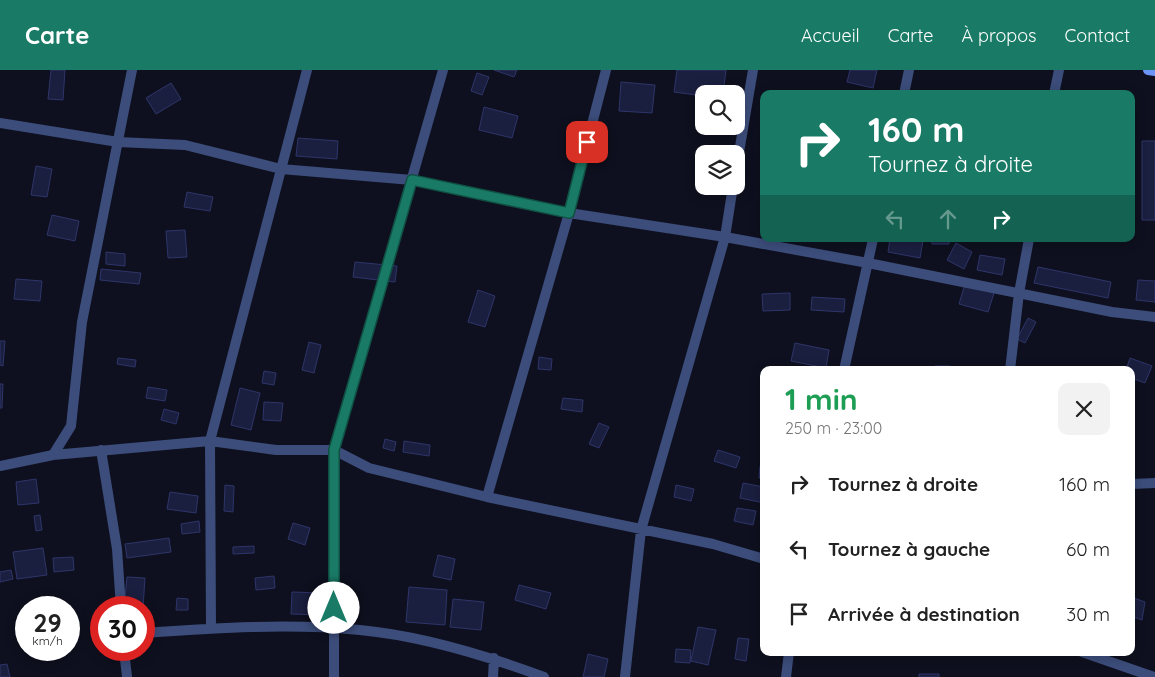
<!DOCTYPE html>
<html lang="fr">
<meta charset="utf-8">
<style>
:root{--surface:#fff;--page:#f2f2f2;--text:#222;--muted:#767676;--accent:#197b66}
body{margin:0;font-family:Quicksand,sans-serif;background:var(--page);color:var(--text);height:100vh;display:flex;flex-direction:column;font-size:19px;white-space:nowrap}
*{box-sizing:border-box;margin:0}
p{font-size:16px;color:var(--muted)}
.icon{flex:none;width:28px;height:28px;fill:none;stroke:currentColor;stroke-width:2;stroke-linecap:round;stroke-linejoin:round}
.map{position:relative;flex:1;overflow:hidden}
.sheet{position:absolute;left:760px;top:296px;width:375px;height:290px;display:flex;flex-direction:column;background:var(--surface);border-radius:10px;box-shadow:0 2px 12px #0003}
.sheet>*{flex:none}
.banner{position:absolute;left:760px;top:20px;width:375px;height:152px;border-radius:10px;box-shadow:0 2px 12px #0003;background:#197b66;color:#fff;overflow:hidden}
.controls{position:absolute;left:695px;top:15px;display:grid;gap:10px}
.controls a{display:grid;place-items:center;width:50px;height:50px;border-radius:10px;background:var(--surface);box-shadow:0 2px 12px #0003;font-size:25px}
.speed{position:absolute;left:15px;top:526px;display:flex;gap:10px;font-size:25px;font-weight:700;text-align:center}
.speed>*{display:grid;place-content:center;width:65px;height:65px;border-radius:50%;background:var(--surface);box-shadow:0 2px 12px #0003;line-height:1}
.speed small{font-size:12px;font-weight:400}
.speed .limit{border:8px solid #d22;background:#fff;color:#111}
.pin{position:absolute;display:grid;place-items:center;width:42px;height:42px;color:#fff;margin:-21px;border-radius:10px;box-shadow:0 2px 8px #0006}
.me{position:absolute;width:55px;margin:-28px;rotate:0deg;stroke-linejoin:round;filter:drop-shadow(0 0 4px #0008)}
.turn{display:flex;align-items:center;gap:18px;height:105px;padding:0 25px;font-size:22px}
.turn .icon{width:65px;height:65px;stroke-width:2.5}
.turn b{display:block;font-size:35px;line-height:42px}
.lanes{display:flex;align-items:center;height:48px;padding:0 25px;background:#0003;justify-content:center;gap:25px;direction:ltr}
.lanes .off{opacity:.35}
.round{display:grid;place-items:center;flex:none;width:52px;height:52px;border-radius:10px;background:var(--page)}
.summary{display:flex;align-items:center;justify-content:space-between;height:85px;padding:0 25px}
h1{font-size:30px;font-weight:700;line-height:38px;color:#1e9e55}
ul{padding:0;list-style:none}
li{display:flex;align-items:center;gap:15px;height:65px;padding:0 25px}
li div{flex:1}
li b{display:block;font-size:19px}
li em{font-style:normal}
header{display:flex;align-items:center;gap:30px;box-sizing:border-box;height:70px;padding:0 25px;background:var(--accent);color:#fff}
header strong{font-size:24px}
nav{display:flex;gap:28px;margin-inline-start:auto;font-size:18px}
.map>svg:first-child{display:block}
</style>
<header>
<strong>Carte</strong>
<nav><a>Accueil</a><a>Carte</a><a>À propos</a><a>Contact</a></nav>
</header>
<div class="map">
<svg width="1155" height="607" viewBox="0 0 1155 607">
<rect width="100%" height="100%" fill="#0e101f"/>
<path fill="#1b1f3f" stroke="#2e3569" d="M51,0H65L63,30L48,29Z
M494,0H517L514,7Z
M677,0H726L723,24H704V26L674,22Z
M850,0H877L873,18L847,12Z
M477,3L489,7L482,25L471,21Z
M621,12L655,15L652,43L619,41Z
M171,13L181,29L156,44L146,28Z
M484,37L518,46L512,68L479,60Z
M298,68L338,71L337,89L296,86Z
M1142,71H1155V150H1142Z
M36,96L52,99L47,127L31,125Z
M187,122L213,127L210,141L184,137Z
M52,145L79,151L75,171L47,165Z
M185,160L187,187L168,188L166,161Z
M890,169L923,171L920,188L888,182Z
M932,169H949V174H932Z
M956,173L972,182L964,199L947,190Z
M106,182L125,184V196L106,194Z
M980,185L1005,189L1002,205L977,200Z
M355,192L397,196L395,212L353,207Z
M1038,197L1111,212L1108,228L1034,213Z
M101,199L141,203L139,214L100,210Z
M16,209L42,211L40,231L14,229Z
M1138,210L1155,211V232L1136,230Z
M965,214L994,223L988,242L959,234Z
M478,220L495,226L485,257L468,252Z
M790,223V240L763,241L762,224Z
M812,227L845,229L844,242L811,240Z
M1028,248L1036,252L1025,273L1017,269Z
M0,271H5L3,296L0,295Z
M309,272L321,275L314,303L302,300Z
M795,273L829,280L826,298L791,291Z
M539,287L552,289L551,300L538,299Z
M118,288L136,290L135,297L117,294Z
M1130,288L1152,296L1145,313L1131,308V300H1126Z
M935,296H950L949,300H934Z
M264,301L276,303L274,315L262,313Z
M0,314H3L2,338H0Z
M148,317L167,320L165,331L146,328Z
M240,318L260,323L251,360L231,355Z
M563,328L583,330L582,342L561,339Z
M264,332L283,333L281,351L263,350Z
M164,339L179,343L176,354L161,350Z
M599,353L609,357L599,378L589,374Z
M385,369L396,372L394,381L383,378Z
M404,371L430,375L429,386L403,382Z
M718,380L740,387L736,398L714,391Z
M760,396L764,397V409L759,408Z
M36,409L39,433L18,435L16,412Z
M743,413L764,417V433L740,428Z
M225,415L234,416L233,442L224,441Z
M676,415L694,419L691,431L674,427Z
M170,422L198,426L196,443L167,439Z
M737,438L756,441L753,455L734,451Z
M40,445L42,460L36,461L34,446Z
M199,451L200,462L182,464L181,454Z
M293,453L310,458L305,475L288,469Z
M169,468L171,482L127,488L125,474Z
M254,476V483L233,484V477Z
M43,478L47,505L17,509L13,482Z
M438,485L455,489L451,510L433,506Z
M73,487L74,500L54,502L53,488Z
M11,500L13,509L0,512V502Z
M274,506L275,518L256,520L255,508Z
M127,507L145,508L143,538L124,537Z
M519,515L551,523L546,539L515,530Z
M409,517L447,520L445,555L406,552Z
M292,522L323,523L322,545L291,544Z
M1131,527L1145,532L1142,550L1131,546Z
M177,528L188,529V540H176Z
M453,529L484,532L481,560L450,557Z
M698,557L716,560L708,595L691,591Z
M738,568L749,569L746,591L735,589Z
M676,579L691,580L690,593L675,592Z
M588,584L608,589L604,607H583Z
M7,594L10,607H0V595Z
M919,604H939V607H919Z"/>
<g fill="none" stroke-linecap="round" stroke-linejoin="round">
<path stroke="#3c4d7b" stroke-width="10" d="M904,24L909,0
M1054,24L1059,0
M0,53L118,72L185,75L281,99L412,110L569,143L725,167L868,193L1112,242L1155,247
M736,100L753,0
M844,300L873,169
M1010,300L1019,223L1029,169
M101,380L117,479L121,538
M53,385L71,356L82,252L132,0
M0,396L53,385L210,371L276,380H334L369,398L487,427L713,474L764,489
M1131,414L1155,413
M487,427L569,143L606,0
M211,559L210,371L307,0
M144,563C216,558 288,553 360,560C423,566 485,585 544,607
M124,580L127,607
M1082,582L1154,607
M334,607V380L443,0
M493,607L494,588
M625,607L641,460L725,167L733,116
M786,607L789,582"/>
<path stroke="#6c93f6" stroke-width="10" d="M1148,0L1155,1"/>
</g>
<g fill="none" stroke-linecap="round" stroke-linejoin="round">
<defs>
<path id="route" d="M334,538V380L412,110L569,143L587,72"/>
</defs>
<use href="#route" stroke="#105042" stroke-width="12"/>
<use href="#route" stroke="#197b66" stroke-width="9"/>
</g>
</svg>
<div class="controls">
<a><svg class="icon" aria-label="search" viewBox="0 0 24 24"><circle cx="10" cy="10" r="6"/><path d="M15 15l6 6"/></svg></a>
<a><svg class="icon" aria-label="layers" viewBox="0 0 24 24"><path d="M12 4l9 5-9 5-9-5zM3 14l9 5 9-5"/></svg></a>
</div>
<div class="speed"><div>29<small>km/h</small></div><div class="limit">30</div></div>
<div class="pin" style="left:587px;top:72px;background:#d93025"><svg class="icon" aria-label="arrive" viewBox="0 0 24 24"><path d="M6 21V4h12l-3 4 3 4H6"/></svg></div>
<svg class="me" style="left:334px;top:538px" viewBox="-20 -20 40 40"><circle r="19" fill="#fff"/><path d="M0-13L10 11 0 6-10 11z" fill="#197b66"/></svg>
<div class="banner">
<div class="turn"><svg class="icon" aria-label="right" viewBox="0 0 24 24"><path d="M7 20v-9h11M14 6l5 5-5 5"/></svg><div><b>160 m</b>Tournez à droite</div></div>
<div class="lanes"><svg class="icon off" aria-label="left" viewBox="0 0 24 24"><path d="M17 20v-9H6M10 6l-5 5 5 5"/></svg><svg class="icon off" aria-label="ahead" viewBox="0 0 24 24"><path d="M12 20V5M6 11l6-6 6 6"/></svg><svg class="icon" aria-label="right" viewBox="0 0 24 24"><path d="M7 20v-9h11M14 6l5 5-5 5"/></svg></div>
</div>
<section class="sheet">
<div class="summary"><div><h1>1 min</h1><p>250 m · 23:00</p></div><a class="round"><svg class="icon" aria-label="close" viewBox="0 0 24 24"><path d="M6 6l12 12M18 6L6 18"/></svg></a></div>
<ul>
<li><svg class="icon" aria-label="right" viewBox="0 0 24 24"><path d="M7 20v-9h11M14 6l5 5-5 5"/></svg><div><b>Tournez à droite</b></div><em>160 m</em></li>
<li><svg class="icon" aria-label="left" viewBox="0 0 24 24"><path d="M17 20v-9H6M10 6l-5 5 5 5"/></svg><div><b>Tournez à gauche</b></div><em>60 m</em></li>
<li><svg class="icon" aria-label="arrive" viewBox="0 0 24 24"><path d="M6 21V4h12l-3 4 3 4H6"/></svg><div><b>Arrivée à destination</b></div><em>30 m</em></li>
</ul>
</section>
</div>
